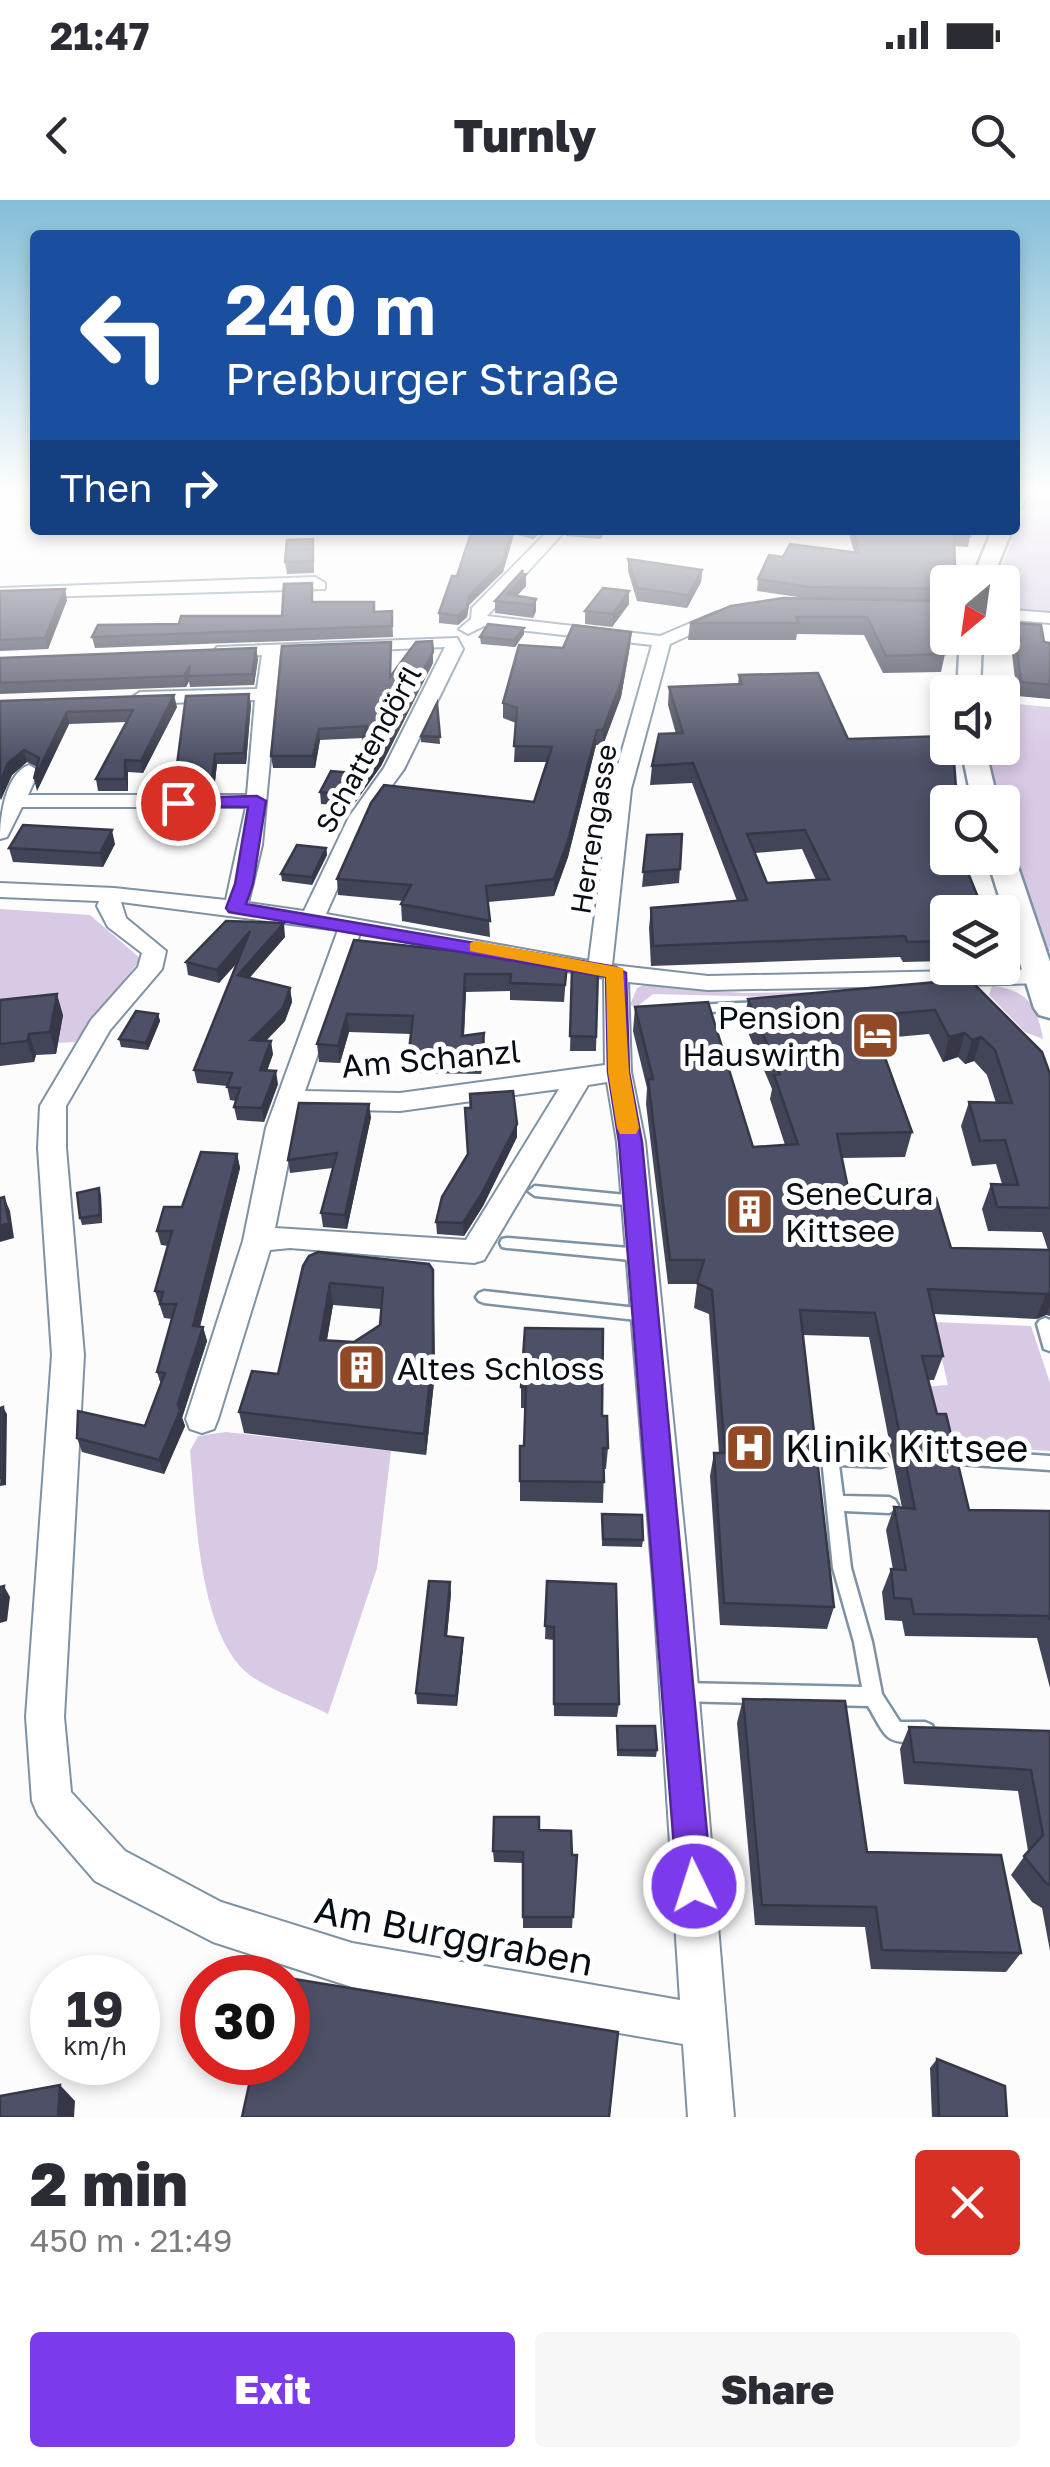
<!DOCTYPE html>
<meta charset="utf-8">
<style>
:root{--surface:#fff;--page:#f7f7f7;--text:#2b2b33;--muted:#7c7c81;--accent:#7c3aed}
body{margin:0;font-family:"Golos Text",sans-serif;background:var(--page);color:var(--text);height:100vh;display:flex;flex-direction:column;font-size:38px;white-space:nowrap}
*{box-sizing:border-box;margin:0}
p{font-size:32px;color:var(--muted)}
.icon{flex:none;width:55px;height:55px;fill:none;stroke:currentColor;stroke-width:2;stroke-linecap:round;stroke-linejoin:round}
.map{position:relative;height:1917px;overflow:hidden}
.drawer{display:flex;flex-direction:column;background:var(--surface);flex:1}
.drawer>*{flex:none}
.guide{position:absolute;left:30px;top:30px;width:990px;height:305px;border-radius:10px;box-shadow:0 5px 15px #0003;background:#1a4fa0;color:#fff;overflow:hidden}
.needle{width:65px;rotate:209deg}
.controls{position:absolute;left:930px;top:365px;display:grid;gap:20px}
.controls a{display:grid;place-items:center;width:90px;height:90px;border-radius:10px;background:var(--surface);box-shadow:0 5px 15px #0003;font-size:50px}
.speed{position:absolute;left:30px;top:1755px;display:flex;gap:20px;font-size:50px;font-weight:700;text-align:center}
.speed>*{display:grid;place-content:center;width:130px;height:130px;border-radius:50%;background:var(--surface);box-shadow:0 5px 15px #0003;line-height:1}
.speed small{font-size:25px;font-weight:400}
.speed .limit{border:15px solid #d22;background:#fff;color:#111}
.pin{position:absolute;display:grid;place-items:center;width:85px;height:85px;color:#fff;margin:-42px;border:5px solid #fff;border-radius:50%;box-shadow:0 2px 10px #0007}
.me{position:absolute;width:110px;margin:-55px;rotate:356deg;stroke-linejoin:round;filter:drop-shadow(0 0 8px #0008)}
.turn{display:flex;align-items:center;gap:35px;height:210px;padding:0 30px;font-size:45px}
.turn .icon{width:130px;height:130px;stroke-width:2.5}
.turn b{display:block;font-size:70px;line-height:85px}
.then{display:flex;align-items:center;height:95px;padding:0 30px;background:#0003;gap:20px;font-size:38px}
.round{display:grid;place-items:center;flex:none;width:105px;height:105px;border-radius:10px;background:var(--page)}
.headline{display:flex;align-items:center;justify-content:space-between;height:170px;padding:0 30px}
h1{font-size:60px;font-weight:800;line-height:75px}
.cta{display:flex;gap:20px;margin-top:auto;padding:20px 30px}
.cta a{flex:1;height:115px;border-radius:10px;background:var(--accent);color:#fff;font-size:40px;font-weight:800;line-height:115px;text-align:center}
.cta a+a{background:var(--page);color:var(--text)}
.status{display:flex;justify-content:space-between;align-items:center;height:70px;padding:0 50px;background:var(--surface);direction:ltr}
.status svg{height:28px;fill:currentColor}
header{display:flex;justify-content:space-between;align-items:center;height:130px;padding:0 30px;background:var(--surface);font-size:45px;font-weight:800}
.map>svg:first-child{display:block}
</style>
<div class="status"><b>21:47</b><svg viewBox="0 0 49 12"><path d="M0 12V9h3v3zM5 12V6h3v6zM10 12V3h3v9zM15 12V0h3v12zM26 1h20v11H26zM47 4h2v5h-2z"/></svg></div>
<header><svg class="icon" aria-label="back" viewBox="0 0 24 24"><path d="M15 5l-7 7 7 7"/></svg>Turnly<svg class="icon" aria-label="search" viewBox="0 0 24 24"><circle cx="10" cy="10" r="6"/><path d="M15 15l6 6"/></svg></header>
<div class="map">
<svg width="1050" height="1917" viewBox="0 0 1050 1917">
<rect width="100%" height="100%" fill="#fcfcfc"/>
<path fill="#d8c9e5" d="M1032,293H1050V412L1003,411L1002,382H995Z
M1003,493L1005,503L1050,507V751H1043C1026,683 995,615 989,548H1002Z
M0,709L90,715L141,759L75,842L58,843L0,821Z
M644,785L743,793L816,792L811,798L653,794L638,806L630,805L637,788Z
M992,786C1028,790 1037,806 1043,839L1025,832L989,795Z
M933,1122L1031,1126L1050,1183V1251L947,1244L923,1187L948,1185Z
M226,1232L391,1251L377,1368L328,1514C305,1502 264,1488 246,1472C198,1429 196,1312 190,1251L198,1236Z"/>
<g fill="none" stroke-linecap="round" stroke-linejoin="round">
<defs>
<path id="service" d="M762,802L768,806L766,809L694,813L688,809L694,805Z
M535,986L636,996L641,997L643,1001L641,1005L636,1006L535,996L528,991Z
M507,1038L641,1049L646,1051L648,1055L646,1059L641,1061L507,1048L502,1047L500,1043L502,1039Z
M484,1091L646,1109L651,1111L654,1115L651,1119L646,1121L484,1103L479,1101L476,1097L479,1093Z
M1045,1118L1050,1120V1151L1044,1149L1037,1124L1040,1120Z
M957,1250L1050,1256V1270L957,1264L951,1262L949,1257L951,1252Z
M830,1251L881,1253L887,1255L889,1260L887,1265L881,1267L839,1265L843,1296L889,1297L895,1300L898,1305L895,1310L889,1313L844,1311L851,1368L872,1442L882,1494L900,1522H925L932,1525L935,1532L932,1539C921,1542 897,1545 888,1537C880,1530 874,1515 868,1506L680,1501L673,1499L671,1492L673,1485L680,1483L862,1487L854,1442L833,1368L822,1258L824,1253Z"/>
<path id="minor" d="M549,330H566L487,416L660,436L717,412L731,416L670,444L631,589L612,765L708,776L1050,769V783L708,790L628,782L631,872L645,942L689,1379L734,1917H688L683,1844L352,1787L213,1742L95,1681L38,1615L32,1601L26,1517L52,1155L38,948L40,906L91,820L138,767L142,753L108,727L97,706L99,701L0,697V683L114,688L226,700L246,607H22L7,637L0,639C0,617 5,574 29,565L39,571L28,595H247L255,500L140,504L131,498L140,492L257,489L262,455L223,456L214,451L217,447L457,438L463,449L404,569L369,617L326,714L589,761L611,589L652,445L484,426L468,434L459,429L471,419L472,408ZM445,447L384,568L349,617L304,711L248,703L262,645L280,454ZM121,702L338,730L266,928L243,1041L186,1219L190,1229L202,1233L214,1229L218,1219L270,1050L290,1048L474,1063L484,1060L588,885L607,882L617,942L653,1379L680,1800L352,1743L221,1702L125,1651L71,1592L64,1517L84,1155L66,948V906L110,830L162,769L166,751L126,718ZM360,733L604,778L605,865L400,893L305,891ZM559,889L466,1040L275,1028L299,909L400,911Z
M315,377L325,383V389L0,398V388Z
M1002,409L1050,413V423L1002,419Z"/>
<path id="tertiary" d="M1015,293H1029L1022,307L1015,309Z
M992,330H1012L991,382H971Z
M960,438H982L980,492H957Z
M961,548H985L998,602H972Z
M1002,650L1015,658L1050,762V818L1039,815L1034,808L987,658H1002Z"/>
</defs>
<use href="#service" stroke="#7e92a4" stroke-width="5"/>
<use href="#minor" stroke="#7e92a4" stroke-width="4"/>
<use href="#tertiary" stroke="#7e92a4" stroke-width="5"/>
<use href="#service" fill="#fff" fill-rule="evenodd"/>
<use href="#minor" fill="#fff" fill-rule="evenodd"/>
<use href="#tertiary" fill="#fff" fill-rule="evenodd"/>
</g>
<path fill="#424558" fill-rule="evenodd" d="M472,330H544L533,339L514,334L503,372L469,405L467,417L458,425L439,423V413L457,376Z
M566,330H607L600,339L566,336Z
M848,330H971L968,347L954,346L955,368L952,380H948L947,397H935V401L945,454L941,472L883,473L864,435L797,434L796,440H688L690,423L805,398L757,391L758,379L783,357L854,352Z
M314,351V373L287,374L285,362Z
M628,359L702,370L701,382L687,408L637,401L628,371Z
M523,374L526,386L517,396L536,399V411L533,418L495,413V401Z
M312,383L313,402L374,412L392,411L393,437L95,448L92,437L179,424L282,416Z
M0,391L67,400L48,449L0,451Z
M629,391V404L612,427L585,424V411Z
M1017,423L1044,442L1050,443V499L1017,496L1012,454L1015,445L1014,437Z
M631,432L630,446L621,497L603,545H596L568,657L554,696L488,702L490,737L402,721L401,704L403,701L338,695L337,679L534,602L547,562H514L516,523L503,518V503L563,448Z
M524,434L515,447L481,444L480,437Z
M391,442V476L433,463L381,566L347,614L346,606L321,604L320,592L354,573L364,538L320,540L315,568H273L271,556Z
M0,458L258,459L254,485L190,487L189,481L186,487L0,494Z
M739,475L848,539L948,602V761L903,762L900,757L651,766L649,728L651,708L737,701L692,583L650,585L652,566L676,534L668,505L669,487L738,485ZM802,649L816,680L767,683L755,653Z
M0,501L177,507L143,573L128,572V591H98L96,579L127,522L69,524L37,591V567L27,562L12,575L0,600Z
M437,503L440,544L421,542V536Z
M251,504L246,564H217L214,590L178,591L175,580Z
M647,635L680,669L679,683L642,687Z
M115,644L103,667L13,662L9,648Z
M326,648L327,655L312,685L282,681L281,674Z
M285,737L249,778L290,788L292,802L285,821L266,841L273,854L267,870L278,884L264,922L237,920L234,907L236,901L230,900L227,886L197,883L194,870L238,762L219,783L188,775L186,762Z
M354,740L567,763L564,802L510,800V791L466,792L464,836L484,833L485,851L481,874L416,873V870L410,869L409,851L411,834L349,832L340,863L319,862L317,844Z
M572,769L598,770L596,851H570Z
M969,779L1050,874V1116L1046,1115L1036,1119L934,1114L943,1156L934,1180H928L937,1214L969,1310L1050,1311V1488L1037,1438L905,1436L902,1421L885,1420L882,1392L891,1369L893,1370L886,1330L894,1307L902,1308L869,1137L803,1135L834,1407L827,1429L720,1425L710,1276L714,1253H719L709,1114L694,1108L697,1084H668L646,904L647,888L633,831L635,807L753,947L785,945L770,899L772,889L744,823L748,799ZM929,834L943,862L958,857L965,864L974,861L987,875L996,903L969,902L961,926L972,966L996,964L1002,984H991L982,1009L988,1031L1042,1032L1048,1050L951,1048L850,998L842,958L905,957L912,932L884,856L887,843L885,838Z
M0,800L63,815L56,854L36,855L34,862L0,866Z
M158,814L160,821L148,850L121,847L119,839Z
M470,894L517,937L483,1006L464,1036L437,1034L436,1022L468,955Z
M371,917L347,1029L323,1027L321,1013L333,968L290,973L288,960Z
M237,954L240,968L200,1127H203L207,1141L182,1218L185,1226L164,1274L82,1252L77,1238L145,1226L161,1185L157,1172L172,1119L164,1118L155,1091L168,1046L161,1045L157,1031Z
M101,995L102,1023L82,1025L80,1018Z
M303,1066L434,1091L435,1173L426,1255L244,1233L239,1212L278,1174ZM333,1105L381,1109L380,1125L354,1142L327,1140Z
M525,1128L602,1216L608,1248L606,1269H604L603,1303L520,1301V1246H524L525,1208H521V1187Z
M602,1321L643,1340L642,1347L602,1346Z
M547,1381L619,1504L617,1517L554,1516V1440L545,1439Z
M451,1393L447,1436L463,1448L457,1506L417,1504L416,1493Z
M743,1499L867,1652L1021,1753L1006,1772L871,1769L865,1727L755,1725L737,1523Z
M617,1526L657,1550L656,1557L617,1556Z
M909,1527L1050,1531V1751L1042,1708L1032,1702L1011,1675L1028,1651L1018,1591L904,1584L900,1549Z
M539,1630L572,1655H577L572,1728H523V1663L494,1662L493,1651Z
M937,1859L1007,1917H932L930,1868Z"/>
<path fill="#363847" d="M512,330H514V334L503,372L469,405L467,417L458,425V416Z
M533,330H544L533,339Z
M601,330H607L600,339V331Z
M523,370V377L526,374V386L511,402L507,394Z
M702,370L701,382L687,408L688,395Z
M65,389L67,400L48,449L45,438Z
M629,391V404L612,427L613,414Z
M536,399V411L533,418V405Z
M524,428V434L515,447L514,440Z
M631,432L630,446L621,497L603,545V530Z
M256,448L258,459L254,485L252,474Z
M433,452V463L381,566L347,614L345,602Z
M190,466L189,481L186,487L184,476Z
M249,494L251,504L246,564L244,553Z
M174,495L177,507L143,573L141,561Z
M67,512L69,524L37,591L34,579Z
M319,529L320,540L315,568L313,556Z
M597,530L596,545L568,657L554,696V679Z
M24,550L27,562L12,575L1,600L0,582L8,563Z
M215,554L217,564L214,590L212,579Z
M125,560L128,572V591L125,579Z
M112,630L115,644L103,667L100,653Z
M326,648L327,655L312,685V677Z
M284,723L285,737L240,789L238,775Z
M250,731L252,745L219,783L217,770Z
M465,774L466,792L463,854L462,836Z
M290,788L292,802L285,821L253,853L251,840Z
M57,794L63,815L56,854L50,832Z
M158,814L160,821L148,850L146,843Z
M347,814L349,832L340,863L338,846Z
M484,833L485,851L481,874V856Z
M965,833L958,857L943,862L949,837Z
M29,834L36,855L34,862L27,841Z
M981,837L974,861L965,864L972,840Z
M271,841L273,854L263,883L260,870Z
M276,871L278,884L264,922L262,908Z
M369,904L371,917L347,1029L345,1015Z
M517,924V937L483,1006L464,1036L463,1023Z
M237,954L240,968L196,1141L193,1126Z
M99,988L101,995L102,1023L100,1015Z
M4,997L10,1011L14,1038L0,1042V1026Z
M433,1070L435,1173L426,1255L424,1234Z
M330,1083L333,1105L323,1161L320,1140Z
M1050,1093V1106L1046,1115L1036,1119L1046,1094Z
M203,1127L207,1141L182,1218L178,1204Z
M3,1207L7,1214L6,1285L0,1286Z
M180,1211L185,1226L164,1274L159,1260Z
M450,1382L451,1393L446,1447L445,1436Z
M4,1386L10,1397L7,1421L0,1423V1409Z
M463,1438V1448L457,1506L456,1496Z
M60,1885L75,1901L74,1917H58Z"/>
<path fill="#4d5066" stroke="#363847" stroke-width="2.5" fill-rule="evenodd" d="M472,330H512L502,363L469,396L467,408L458,416L439,413L452,376H457Z
M853,330H971L970,336L954,335L955,368H943L949,382L948,385H937V389L809,387L758,379L769,355L783,357L790,344L859,353Z
M313,339V361L285,362L287,340Z
M628,359L702,370L688,395L637,388Z
M523,370L522,373L526,374L507,394L536,399L533,405L495,401Z
M312,383V402H374V412L392,411V426L92,437L98,425L179,424L181,416H282L284,384Z
M603,388L629,391L613,414L585,411Z
M65,389L45,438L0,440V391Z
M783,398L939,401L945,454L886,456L867,417H796L799,423H690L731,406Z
M1017,423L1041,425L1044,442L1050,443V485L1021,482L1016,440H1020Z
M488,424L524,428L514,440L480,437Z
M573,425L631,432L621,482L603,530H597L568,641L554,679L486,686L490,721L401,704L411,685L337,679L371,603L384,585L534,602L552,547L514,546L517,508L503,503L519,445L563,448Z
M432,441L433,452L380,554L345,602L347,595L320,592L331,571L354,573L367,526L319,529L313,556H271L282,446L391,442L390,477L416,442Z
M256,448L252,474L188,476L190,466L184,476L0,483V458Z
M818,473L848,539L948,536V548H953L957,602H948V658H962L984,712H948V741L907,742L905,736L653,746L651,708L747,700L693,563L652,566L659,534L683,533L669,487L742,484L739,475ZM805,630L829,679L767,683L747,634Z
M249,494L244,553L215,554L212,579L175,580L186,496Z
M174,495L141,561L125,560V579H96L133,510L67,512L34,579L39,558L24,550L8,563L0,582V501Z
M437,503L440,537L421,536Z
M23,625L112,630L100,653L9,648Z
M682,634L680,669L643,672L647,635Z
M297,645L326,648L312,677L281,674Z
M226,721L284,723L238,775L290,788L283,808L251,840L271,841L260,870L276,871L262,908L234,907L240,888L227,887L232,873L194,870L250,731L217,770L186,762Z
M354,740L567,763L565,785L510,783L511,774H465L462,836L484,833L481,856H415V852L409,851L413,816L347,814L338,846L317,844Z
M572,769L598,770L596,837L570,836Z
M969,779L1042,852L1050,874V1008L997,1007L991,984L1018,985L1005,940L980,941L969,902L1012,903L995,850L981,837L972,840L965,833L949,837L935,810L874,815L887,843L880,844L912,932L837,934L850,998H936L951,1048L1050,1050V1093L1046,1094L928,1089L943,1156H922L937,1214H946L969,1310L1050,1311V1420L1049,1416L914,1414L911,1399L894,1398L891,1369L906,1370L894,1307L915,1309L875,1113L800,1110L834,1407L724,1403L714,1253H725L712,1090L697,1083L704,1060H670L648,879H653L635,807L708,802L753,947L798,944L774,875L780,874L748,799Z
M57,794L50,832L29,834L27,841L0,844V800Z
M136,811L158,814L146,843L119,839Z
M513,891L517,924L482,993L463,1023L436,1022L442,997L468,954L465,908H471L470,894Z
M299,903L369,904L345,1015L321,1013L337,953L288,960Z
M201,952L237,954L193,1126L203,1127L178,1204L180,1211L159,1260L77,1238L78,1211L145,1226L165,1173L157,1172L176,1104H160L163,1092L155,1091L172,1031H157L164,1007H182Z
M99,988L100,1015L80,1018L77,993Z
M4,997L9,1023L0,1026V998Z
M318,1052L429,1064L433,1070V1152L424,1234L239,1212L252,1171L278,1174L303,1066L309,1056ZM330,1083L383,1088L380,1125L354,1142L320,1140Z
M525,1128L603,1129L602,1216H607L608,1248H603L604,1282L520,1281V1246H524L526,1187H521Z
M3,1207V1278H0V1208Z
M602,1314L642,1315L643,1340L603,1339Z
M429,1381L450,1382L445,1436L463,1438L456,1496L416,1493Z
M547,1381L616,1384L619,1504H554V1427L545,1426Z
M4,1386L1,1409H0V1387Z
M743,1499L845,1501L867,1652L1001,1655L1021,1753L882,1750L876,1707L762,1705Z
M617,1526H655L657,1550H618Z
M909,1527L1050,1531V1685L1046,1683L1024,1656L1043,1635L1031,1570L914,1562Z
M494,1617H539V1630L571,1631L572,1655H577L573,1717H523V1652L493,1651Z
M288,1778L618,1832L609,1917H242L254,1862H288Z
M937,1859L1005,1886L1007,1917H939Z
M60,1885L58,1917H0V1896Z"/>
<linearGradient id="sky" x2="0" y2="1"><stop stop-color="#84bed8"/><stop offset="0.52" stop-color="#fefefe"/><stop offset="1" stop-color="#fefefe" stop-opacity="0"/></linearGradient>
<rect width="1050" height="562" fill="url(#sky)"/>
<path fill="#7c3aed" stroke="#51269a" stroke-width="2.5" d="M178,598L257,596L266,601L253,684L246,704L616,767L626,773L629,872L642,942L712,1686L707,1699L694,1704L682,1699L677,1686L619,942L608,872L606,777L229,712L226,708L235,684L248,607L172,606L169,603Z"/>
<path fill="#f59e0b" d="M476,741L623,768L629,872L639,928L636,934H620L617,928L608,872L606,777L470,751V743Z"/>
<defs>
<symbol id="hotel-square" viewBox="-11 -11 22 22"><rect x="-9" y="-9" width="18" height="18" rx="4" fill="#914926" stroke="#fff"/><path d="M-6-4.5h1.5V1H6V5H4.5V3h-9V5H-6ZM-4 0a1.8 1.8 0 1 1 3.6 0ZM.5 0V-2.5h3Q6-2.5 6 0Z" fill="#fff"/></symbol>
<symbol id="building-square" viewBox="-11 -11 22 22"><rect x="-9" y="-9" width="18" height="18" rx="4" fill="#914926" stroke="#fff"/><path d="M-4-6H4V6H1V3H-1V6H-4ZM-2.5-4.3h1.7v1.8h-1.7ZM.8-4.3h1.7v1.8H.8ZM-2.5-1h1.7V.8h-1.7ZM.8-1h1.7V.8H.8Z" fill="#fff"/></symbol>
<symbol id="hospital-square" viewBox="-11 -11 22 22"><rect x="-9" y="-9" width="18" height="18" rx="4" fill="#914926" stroke="#fff"/><path d="M-5-5h3v3.5h4V-5h3V5h-3V1.5h-4V5h-3Z" fill="#fff"/></symbol>
</defs>
<g fill-rule="evenodd">
<use href="#hotel-square" x="848" y="808" width="55" height="55"/>
<use href="#building-square" x="722" y="984" width="55" height="55"/>
<use href="#building-square" x="334" y="1140" width="55" height="55"/>
<use href="#hospital-square" x="722" y="1220" width="55" height="55"/>
</g>
<g text-anchor="middle" dominant-baseline="central" stroke-width="10" stroke-linejoin="round" paint-order="stroke">
<g font-size="28" fill="#060d14" stroke="#fff">
<text transform="translate(368 549) rotate(-61)">Schattendörfl</text>
<text transform="translate(593 629) rotate(-81)">Herrengasse</text>
</g>
<g font-size="32" fill="#060d14" stroke="#fff" text-anchor="start">
<text x="841" y="817" text-anchor="end">Pension<tspan x="841" dy="37">Hauswirth</tspan></text>
<text x="785" y="993">SeneCura<tspan x="785" dy="37">Kittsee</tspan></text>
<text x="397" y="1168">Altes Schloss</text>
</g>
<g font-size="32" fill="#060d14" stroke="#fff">
<text transform="translate(431 858) rotate(-5)">Am Schanzl</text>
</g>
<g font-size="38" fill="#060d14" stroke="#fff" text-anchor="start">
<text x="785" y="1247">Klinik Kittsee</text>
</g>
<g font-size="38" fill="#060d14" stroke="#fff">
<text transform="translate(454 1735) rotate(11)">Am Burggraben</text>
</g>
</g>
</svg>
<div class="controls">
<a><svg class="needle" viewBox="-14 -14 28 28"><path d="M0-13l5 13h-10z" fill="#e53935"/><path d="M0 13l5-13h-10z" fill="#7c7c81"/></svg></a>
<a><svg class="icon" aria-label="sound" viewBox="0 0 24 24"><path d="M4 9h4l5-4v14l-5-4H4zM17 9q2 3 0 6"/></svg></a>
<a><svg class="icon" aria-label="search" viewBox="0 0 24 24"><circle cx="10" cy="10" r="6"/><path d="M15 15l6 6"/></svg></a>
<a><svg class="icon" aria-label="layers" viewBox="0 0 24 24"><path d="M12 4l9 5-9 5-9-5zM3 14l9 5 9-5"/></svg></a>
</div>
<div class="speed"><div>19<small>km/h</small></div><div class="limit">30</div></div>
<div class="pin" style="left:178px;top:603px;background:#d93025"><svg class="icon" aria-label="arrive" viewBox="0 0 24 24"><path d="M6 21V4h12l-3 4 3 4H6"/></svg></div>
<svg class="me" style="left:694px;top:1686px" viewBox="-20 -20 40 40"><circle r="17" fill="#7c3aed" stroke="#fff" stroke-width="3"/><path d="M0-11L8 9 0 5-8 9z" fill="#fff"/></svg>
<div class="guide">
<div class="turn"><svg class="icon" aria-label="left" viewBox="0 0 24 24"><path d="M17 20v-9H6M10 6l-5 5 5 5"/></svg><div><b>240 m</b>Preßburger Straße</div></div>
<div class="then">Then<svg class="icon" aria-label="right" viewBox="0 0 24 24"><path d="M7 20v-9h11M14 6l5 5-5 5"/></svg></div>
</div>
</div>
<section class="drawer">
<div class="headline"><div><h1>2 min</h1><p>450 m · 21:49</p></div><a class="round" style="background:#d93025;color:#fff"><svg class="icon" aria-label="close" viewBox="0 0 24 24"><path d="M6 6l12 12M18 6L6 18"/></svg></a></div>
<div class="cta"><a>Exit</a><a>Share</a></div>
</section>
